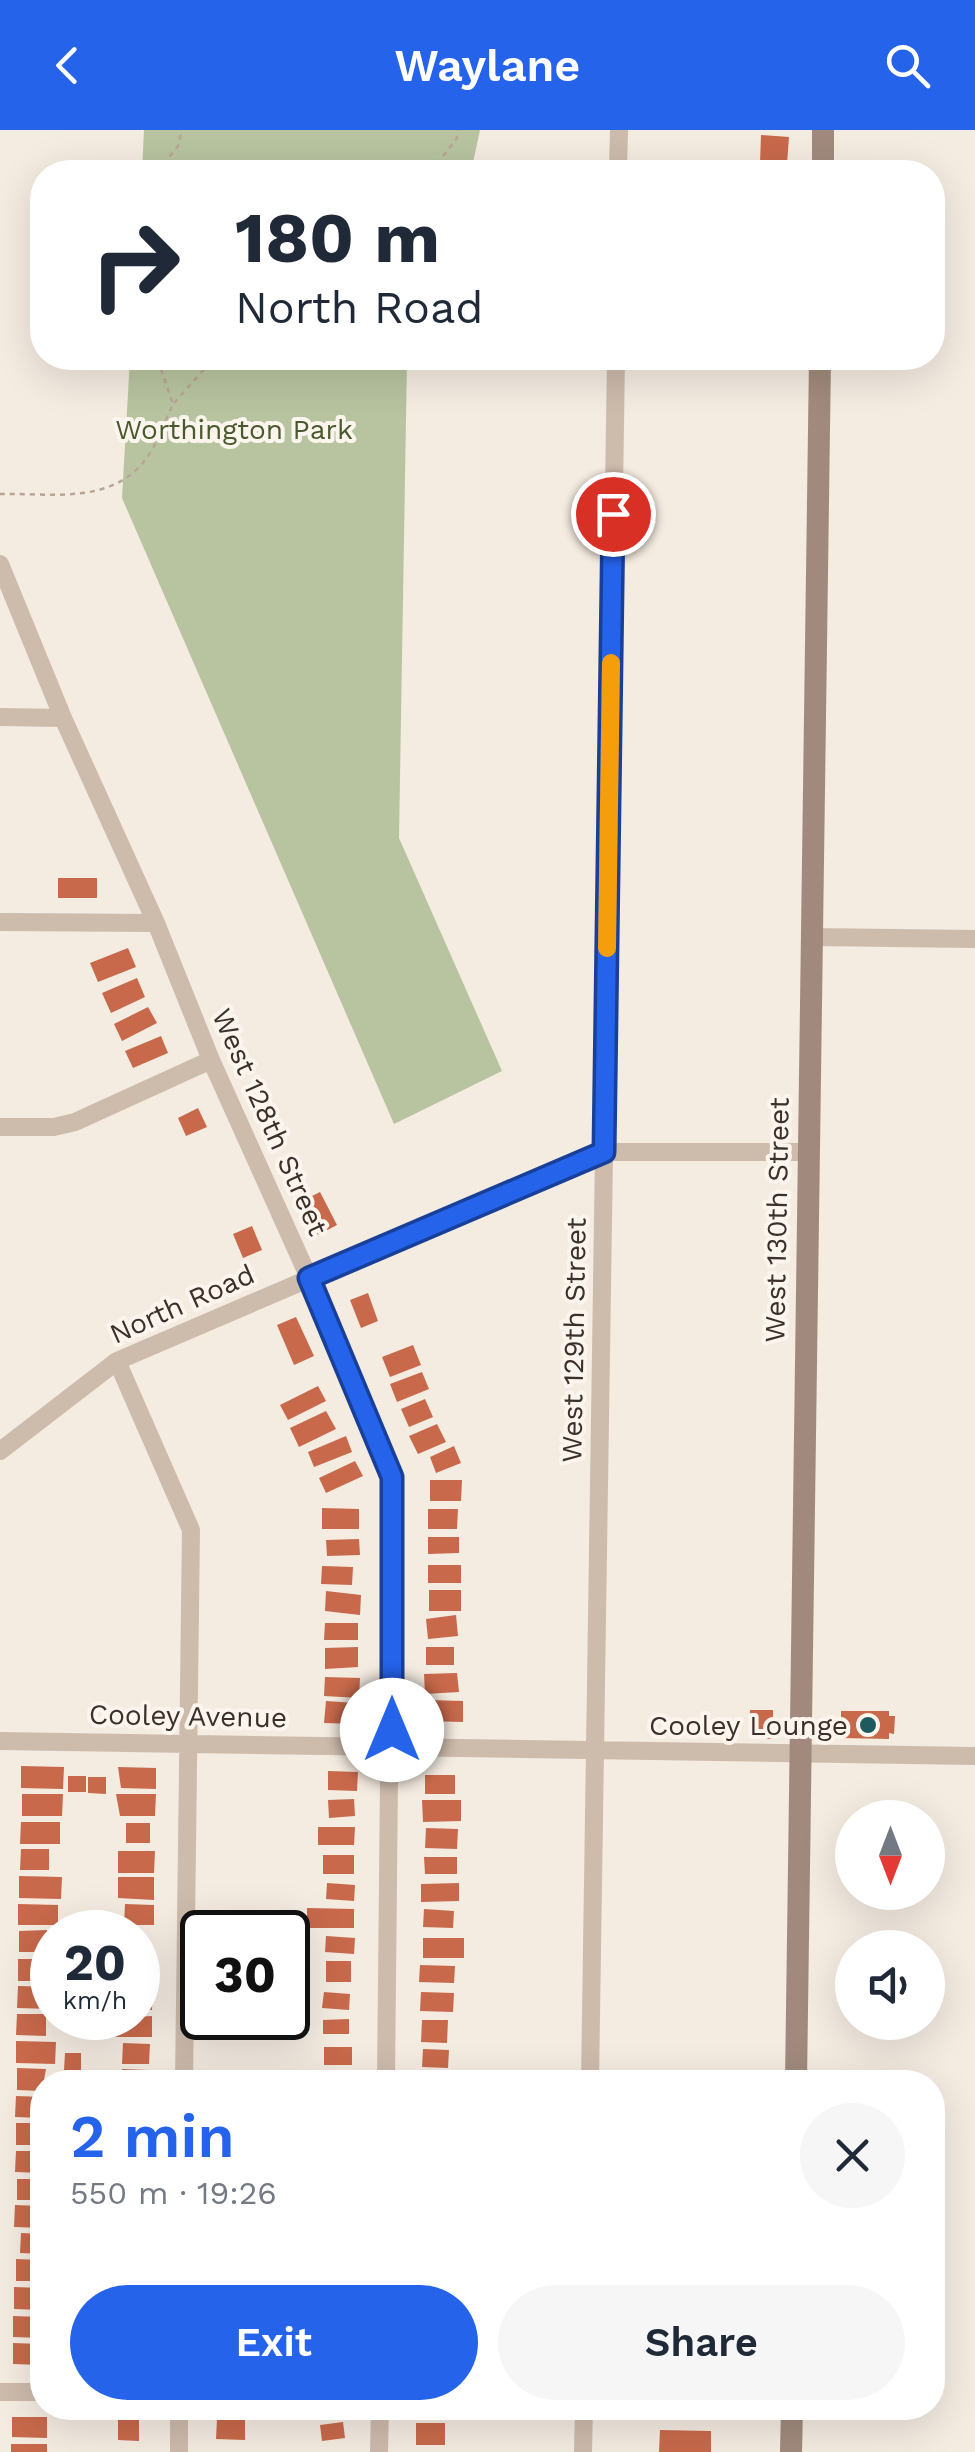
<!DOCTYPE html>
<meta charset="utf-8">
<style>
:root{--surface:#fff;--page:#f6f6f7;--text:#1f2937;--muted:#747a83;--accent:#2563eb}
body{margin:0;font-family:"Work Sans",sans-serif;background:var(--page);color:var(--text);height:100vh;display:flex;flex-direction:column;font-size:38px;white-space:nowrap}
*{box-sizing:border-box;margin:0}
p{font-size:32px;color:var(--muted)}
.icon{flex:none;width:55px;height:55px;fill:none;stroke:currentColor;stroke-width:2;stroke-linecap:round;stroke-linejoin:round}
.map{position:relative;flex:1;overflow:hidden}
.sheet{position:absolute;left:30px;top:1940px;width:915px;height:350px;display:flex;flex-direction:column;background:var(--surface);border-radius:40px;box-shadow:0 10px 40px #0002}
.sheet>*{flex:none}
.guide{position:absolute;left:30px;top:30px;width:915px;height:210px;border-radius:40px;box-shadow:0 10px 40px #0002;background:#fff;color:var(--text);overflow:hidden}
.needle{width:65px;rotate:180deg}
.buttons{position:absolute;left:835px;top:1670px;display:grid;gap:20px}
.buttons a{display:grid;place-items:center;width:110px;height:110px;border-radius:50%;background:var(--surface);box-shadow:0 10px 40px #0002;font-size:50px}
.speed{position:absolute;left:30px;top:1780px;display:flex;gap:20px;font-size:50px;font-weight:700;text-align:center}
.speed>*{display:grid;place-content:center;width:130px;height:130px;border-radius:50%;background:var(--surface);box-shadow:0 10px 40px #0002;line-height:1}
.speed small{font-size:25px;font-weight:400}
.speed .limit{border:5px solid #111;border-radius:15px;background:#fff;color:#111}
.pin{position:absolute;display:grid;place-items:center;width:85px;height:85px;color:#fff;margin:-42px;border:5px solid #fff;border-radius:50%;box-shadow:0 2px 10px #0007}
.me{position:absolute;width:110px;margin:-55px;rotate:0deg;stroke-linejoin:round;filter:drop-shadow(0 0 8px #0008)}
.turn{display:flex;align-items:center;gap:35px;height:210px;padding:0 40px;font-size:45px}
.turn .icon{width:130px;height:130px;stroke-width:2.5}
.turn b{display:block;font-size:70px;line-height:85px}
.round{display:grid;place-items:center;flex:none;width:105px;height:105px;border-radius:52px;background:var(--page)}
.summary{display:flex;align-items:center;justify-content:space-between;height:170px;padding:0 40px}
h1{font-size:60px;font-weight:600;line-height:75px;color:var(--accent)}
.cta{display:flex;gap:20px;margin-top:auto;padding:20px 40px}
.cta a{flex:1;height:115px;border-radius:60px;background:var(--accent);color:#fff;font-size:40px;font-weight:600;line-height:115px;text-align:center}
.cta a+a{background:var(--page);color:var(--text)}
header{display:flex;justify-content:space-between;align-items:center;height:130px;padding:0 40px;background:var(--accent);color:#fff;font-size:45px;font-weight:600}
.map>svg:first-child{display:block}
</style>
<header><svg class="icon" aria-label="back" viewBox="0 0 24 24"><path d="M15 5l-7 7 7 7"/></svg>Waylane<svg class="icon" aria-label="search" viewBox="0 0 24 24"><circle cx="10" cy="10" r="6"/><path d="M15 15l6 6"/></svg></header>
<div class="map">
<svg width="975" height="2322" viewBox="0 0 975 2322">
<rect width="100%" height="100%" fill="#f4ebe1"/>
<path fill="#b8c4a0" d="M144,0H480L471,42H142Z
M130,228H407L399,708L502,941L394,994L122,368Z"/>
<path fill="#c8694b" d="M761,5L789,7L787,34L760,33Z
M58,748H97V768H58Z
M128,818L136,837L98,852L90,833Z
M137,848L145,867L111,883L102,863Z
M148,877L157,893L122,911L114,894Z
M161,906L168,923L133,938L125,921Z
M198,978L207,997L186,1006L178,988Z
M320,1062L337,1095L318,1105L300,1072Z
M252,1096L262,1120L243,1128L233,1104Z
M368,1163L378,1191L361,1198L350,1170Z
M296,1187L314,1226L294,1235L277,1195Z
M413,1215L421,1235L390,1247L382,1227Z
M422,1242L429,1259L397,1272L390,1254Z
M318,1256L326,1271L288,1290L280,1275Z
M425,1269L433,1287L409,1297L401,1279Z
M326,1281L336,1299L299,1317L290,1298Z
M437,1294L446,1312L418,1324L409,1306Z
M346,1306L352,1322L314,1337L308,1322Z
M454,1316L461,1333L436,1343L430,1327Z
M355,1331L363,1346L326,1363L319,1348Z
M430,1350H462L461,1371H430Z
M322,1378L359,1379V1399H322Z
M428,1379H458L457,1399H428Z
M428,1407H459V1423L428,1424Z
M359,1409L360,1425L327,1426L326,1410Z
M428,1435H461V1453H428Z
M322,1436L353,1437L352,1455L321,1454Z
M429,1460H461V1481H429Z
M326,1461L361,1465L360,1485L325,1481Z
M456,1485L458,1506L428,1509L426,1489Z
M325,1493H358V1510H324Z
M358,1517V1537L325,1539V1518Z
M426,1517H454V1535H426Z
M457,1543L459,1562L425,1564L424,1544Z
M325,1547L360,1548L359,1568L324,1566Z
M426,1570L463,1571V1592L426,1591Z
M326,1571L356,1573L355,1594L324,1593Z
M750,1580H773V1609L749,1608Z
M841,1581H889V1586H895L894,1604L889,1603V1609L841,1608Z
M21,1636L64,1637L63,1659L21,1658Z
M118,1637L156,1638V1659L121,1658Z
M328,1641L358,1642L357,1661L328,1660Z
M425,1645H455V1664H425Z
M68,1646H86V1662H68Z
M88,1647H106V1664L88,1663Z
M22,1664H63L62,1686H22Z
M116,1664H156L155,1686H120Z
M354,1669L355,1686L329,1688L328,1670Z
M422,1670H461V1691L423,1692Z
M21,1692H60V1714H20Z
M126,1693H150V1713H126Z
M318,1697H355L354,1715H318Z
M426,1698L458,1699L457,1719L425,1718Z
M21,1719H49V1740H20Z
M118,1721H155L154,1743H118Z
M323,1725H354V1744H323Z
M424,1727H457V1744H425Z
M19,1746L62,1747L61,1769L19,1768Z
M118,1747H154V1770L118,1768Z
M327,1753L355,1755L354,1771L326,1769Z
M459,1753V1771L421,1772V1754Z
M18,1774L58,1775V1795H18Z
M125,1774L154,1775V1795H124Z
M307,1778L354,1779V1798H307Z
M424,1779L454,1781L453,1798L423,1797Z
M47,1800V1822H19V1801Z
M326,1806L355,1808L354,1824L325,1822Z
M423,1808H464V1828H423Z
M18,1829H52V1851H18Z
M138,1830H153V1851H138Z
M326,1831H351V1852H326Z
M420,1835L455,1836L454,1853L419,1852Z
M18,1856L52,1857V1879L17,1878Z
M138,1858H153L152,1880H138Z
M324,1862L350,1864L349,1880L322,1878Z
M421,1862L454,1863L453,1882L420,1881Z
M17,1884H46V1906L16,1905Z
M152,1886V1907H116L117,1888Z
M349,1889V1904H323V1890Z
M422,1890H448L447,1913L421,1912Z
M16,1911L56,1912L55,1934L16,1933Z
M123,1913L150,1914L149,1934H122Z
M324,1917H352V1935H324Z
M423,1919L449,1920L448,1938L422,1937Z
M65,1923H81V1940H64Z
M17,1938L46,1939L42,1961L17,1960Z
M122,1939L148,1940V1952H121Z
M318,1944H350V1952H318Z
M16,1966L42,1967V1988L15,1987Z
M16,1993H42V2015H16Z
M16,2021H42V2043L15,2042Z
M17,2049H42V2070H17Z
M15,2075L42,2076V2098L14,2097Z
M21,2103L42,2104V2124L20,2123Z
M16,2129L42,2130V2151H16Z
M14,2157L42,2158V2180L14,2179Z
M13,2186L42,2187L41,2208L13,2207Z
M13,2213L41,2214V2235L13,2234Z
M12,2287H47V2308L12,2307Z
M118,2289H139V2311L118,2310Z
M217,2289L245,2290V2310L216,2309Z
M343,2292L345,2308L322,2311L320,2295Z
M416,2293H445V2315H416Z
M660,2300L711,2301V2322H659Z
M11,2314H47V2322H11Z"/>
<g fill="none" stroke-linecap="round" stroke-linejoin="round">
<path stroke="#b9a596" stroke-width="2.5" stroke-dasharray="5 5" stroke-linecap="butt" d="M157,42L178,16L182,0
M431,42L457,8L458,0
M160,231L182,236L206,233
M174,273L214,228
M0,364C50,363 111,375 145,330C157,315 164,293 173,274L157,228"/>
<path stroke="#cdbbac" stroke-width="18" d="M618,42L619,0
M0,434L63,588L156,793L211,930L309,1148L392,1347L386,1952
M0,587L63,588
M0,792L156,793
M812,807L975,809
M0,997H54L75,992L211,930
M117,1231L191,1400L184,1952
M0,1321L117,1231L604,1022H808
M0,1611L975,1626
M590,1952L616,228
M0,2262H42
M179,2322V2278
M379,2322L380,2278
M583,2322L584,2278"/>
<path stroke="#a18a7d" stroke-width="22" d="M823,42V0
M796,1952L820,228
M791,2322L792,2278"/>
</g>
<g fill="none" stroke-linecap="round" stroke-linejoin="round">
<defs>
<path id="route" d="M392,1600V1347L309,1148L604,1022L613,384"/>
</defs>
<use href="#route" stroke="#184099" stroke-width="25"/>
<use href="#route" stroke="#2563eb" stroke-width="18"/>
<path stroke="#f59e0b" stroke-width="18" d="M607,818L611,533"/>
</g>
<circle fill="#1f5a5e" stroke="#fbf5ee" stroke-width="4" cx="868" cy="1595" r="10"/>
<g text-anchor="middle" dominant-baseline="central" stroke-width="8" stroke-linejoin="round" paint-order="stroke">
<g font-size="28" fill="#4a5a2e" stroke="#fbf5ee">
<text x="234" y="299">Worthington Park</text>
</g>
<g font-size="28" fill="#3b302b" stroke="#fbf5ee">
<text transform="translate(270 992) rotate(66)">West 128th Street</text>
<text transform="translate(777 1090) rotate(-89)">West 130th Street</text>
<text transform="translate(182 1174) rotate(-24)">North Road</text>
<text transform="translate(574 1210) rotate(-89)">West 129th Street</text>
<text transform="translate(188 1586) rotate(1)">Cooley Avenue</text>
</g>
<g font-size="28" fill="#3b302b" stroke="#fbf5ee" text-anchor="end">
<text x="848" y="1595">Cooley Lounge</text>
</g>
</g>
</svg>
<div class="buttons">
<a><svg class="needle" viewBox="-14 -14 28 28"><path d="M0-13l5 13h-10z" fill="#e53935"/><path d="M0 13l5-13h-10z" fill="#747a83"/></svg></a>
<a><svg class="icon" aria-label="sound" viewBox="0 0 24 24"><path d="M4 9h4l5-4v14l-5-4H4zM17 9q2 3 0 6"/></svg></a>
</div>
<div class="speed"><div>20<small>km/h</small></div><div class="limit">30</div></div>
<div class="pin" style="left:613px;top:384px;background:#d93025"><svg class="icon" aria-label="arrive" viewBox="0 0 24 24"><path d="M6 21V4h12l-3 4 3 4H6"/></svg></div>
<svg class="me" style="left:392px;top:1600px" viewBox="-20 -20 40 40"><circle r="19" fill="#fff"/><path d="M0-13L10 11 0 6-10 11z" fill="#2563eb"/></svg>
<div class="guide">
<div class="turn"><svg class="icon" aria-label="right" viewBox="0 0 24 24"><path d="M7 20v-9h11M14 6l5 5-5 5"/></svg><div><b>180 m</b>North Road</div></div>
</div>
<section class="sheet">
<div class="summary"><div><h1>2 min</h1><p>550 m · 19:26</p></div><a class="round"><svg class="icon" aria-label="close" viewBox="0 0 24 24"><path d="M6 6l12 12M18 6L6 18"/></svg></a></div>
<div class="cta"><a>Exit</a><a>Share</a></div>
</section>
</div>
